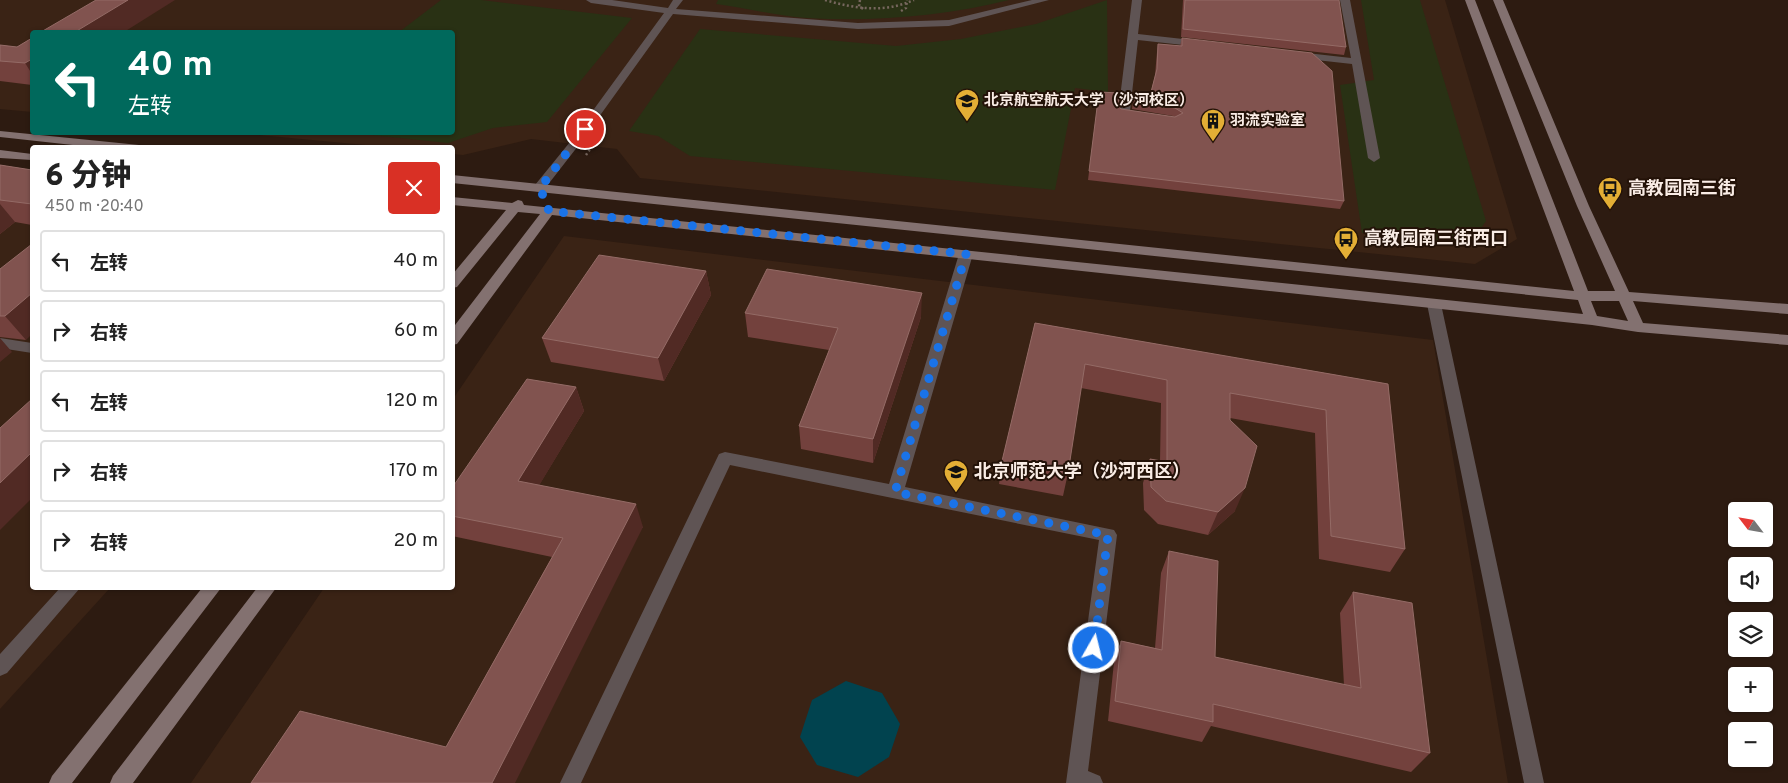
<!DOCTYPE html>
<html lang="zh">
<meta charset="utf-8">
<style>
:root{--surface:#fff;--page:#f6f6f6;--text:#222;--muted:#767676;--line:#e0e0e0}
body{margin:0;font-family:Overpass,"Noto Sans SC",sans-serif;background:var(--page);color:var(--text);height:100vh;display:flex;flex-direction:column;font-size:19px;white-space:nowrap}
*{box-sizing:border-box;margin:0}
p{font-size:16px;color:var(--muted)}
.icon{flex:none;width:28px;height:28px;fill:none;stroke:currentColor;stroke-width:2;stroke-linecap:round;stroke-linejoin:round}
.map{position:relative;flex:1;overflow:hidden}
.drawer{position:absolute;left:30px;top:145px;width:425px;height:445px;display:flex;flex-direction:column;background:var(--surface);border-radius:5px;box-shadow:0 1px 4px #0004}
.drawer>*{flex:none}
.top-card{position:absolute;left:30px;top:30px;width:425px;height:105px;border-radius:5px;box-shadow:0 1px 4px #0004;background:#00695c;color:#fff;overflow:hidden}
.needle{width:32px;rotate:301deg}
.controls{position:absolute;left:1728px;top:502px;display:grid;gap:10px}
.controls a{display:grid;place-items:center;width:45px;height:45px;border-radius:5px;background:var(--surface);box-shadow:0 1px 4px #0004;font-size:25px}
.pin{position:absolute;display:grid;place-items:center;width:42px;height:42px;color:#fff;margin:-21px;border:2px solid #fff;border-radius:50%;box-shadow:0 1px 5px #0007}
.me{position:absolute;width:55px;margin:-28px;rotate:8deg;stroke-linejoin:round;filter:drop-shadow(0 0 4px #0008)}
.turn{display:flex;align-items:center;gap:18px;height:105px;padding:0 15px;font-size:22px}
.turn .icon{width:65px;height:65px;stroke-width:2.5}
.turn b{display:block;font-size:35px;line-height:42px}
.round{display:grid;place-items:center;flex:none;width:52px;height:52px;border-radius:5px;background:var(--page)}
.head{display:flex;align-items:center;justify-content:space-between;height:85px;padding:0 15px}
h1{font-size:30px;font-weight:800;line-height:38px}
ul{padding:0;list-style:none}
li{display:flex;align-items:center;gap:15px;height:62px;margin:0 10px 8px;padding:0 5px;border:2px solid var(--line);border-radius:5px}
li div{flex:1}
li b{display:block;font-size:19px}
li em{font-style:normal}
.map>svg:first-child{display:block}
</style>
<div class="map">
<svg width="1788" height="783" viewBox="0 0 1788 783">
<rect width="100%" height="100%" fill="#2d1b11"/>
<path fill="#3a2315" d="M0,0H1445L1517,239L1475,264L640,178L617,149L531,139L463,155L453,154L452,148L386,147L237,133L452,132V32H32V112L0,109Z
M0,180L32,183V588H110L0,709Z
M564,236L1433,340L1508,783H191L324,588H452L453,399Z"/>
<path fill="#293114" d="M441,0H481L632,18L547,122L493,128L448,143L353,133L452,132V32H399Z
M718,0H1009C945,16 873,22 807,18C777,16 746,8 716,4Z
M1107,0L1108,92L1075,88L1055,190L690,156L658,136L629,131L700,29L896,46L961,39L1036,24Z
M1361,0H1420L1486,221L1469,245L1362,233L1340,85L1374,80Z"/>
<path fill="#01434f" d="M846,681L882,693L900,724L889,757L858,777L817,765L800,737L812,700Z"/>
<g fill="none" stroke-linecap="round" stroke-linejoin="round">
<path stroke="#77675e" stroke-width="2.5" stroke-dasharray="2 2.5" stroke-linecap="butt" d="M825,0C856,9 884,13 914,0
M860,0L859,5L863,9
M901,11L906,8L907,0
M586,155L598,138"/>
<path fill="#5f5454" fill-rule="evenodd" d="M586,0H612L668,8L673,0H683L676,9L858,23L949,20L1032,0H1049L949,26L858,29L673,14L578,146L543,191H535L533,188L535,185L570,142L664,13L591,3Z
M1132,0H1142L1138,34L1201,41L1206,44L1201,47L1138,40L1130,111L1143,114L1145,116L1139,119L1120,116L1118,114Z
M1340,0H1350L1380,158L1374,162L1368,158L1352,64L1298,58L1293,55L1298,52L1351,58Z
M966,250L973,254L905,487L1114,530L1117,535L1088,771L1100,776L1103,783H1066L1099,540L730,465L581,783H560L719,454L725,452L889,484L959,254Z
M1434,299L1441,304L1544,783H1524L1427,304Z
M0,338L32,343V353L0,348Z
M60,588H80L7,673L0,676V654Z"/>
<path fill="#837170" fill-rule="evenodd" d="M1465,0H1475L1588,291H1615L1577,206L1493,0H1503L1589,206L1629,292L1788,304V314L1633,301L1643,323L1788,335V345L1638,332L1592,325L552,215L457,344L452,345V329L540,214L518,212L457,287L452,288V275L506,210L452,205V197L512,203L518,200L522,201L524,205L1583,314L1578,300L452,183V175L1574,291ZM1591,301H1619L1628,321L1597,316Z
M0,131L139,145L144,148H100L0,137Z
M0,150L32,154V160L0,158Z
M202,588H221L72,783H49L52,776Z
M257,588H276L133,783H110L113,776Z"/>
</g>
<path fill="#73413d" d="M1183,0H1339L1346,47L1344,55L1181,37Z
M32,38V85L0,81V45L17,47Z
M1182,38L1344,201L1340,209L1088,180L1098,100L1118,105L1121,109L1175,117L1173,116L1132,109L1134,94L1150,96L1155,75L1157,52L1158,44L1180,46Z
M0,165L32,170V225L15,222L0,234Z
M0,269L26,340L0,337Z
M706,271L711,295L664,381L551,362L542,338Z
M745,313L921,317L873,463L801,449L799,426L829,350L748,337Z
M1035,323L1388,384L1405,549L1390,572L1319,559L1315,433L1230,418L1235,511L1208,535L1158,524L1144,510L1143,483L1150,459L1160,461L1161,403L1081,388L1068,473L1063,496L999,484L1002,461Z
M576,387L584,411L539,485L643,527L446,747L552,557L452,536V488Z
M1169,551L1215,657L1344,685L1340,613L1353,592L1430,753L1411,772L1211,726L1202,742L1108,721L1114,662L1121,641L1155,648L1161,573Z"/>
<path fill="#512a24" d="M128,0H175L124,32H75Z
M32,59V74L25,63Z
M0,204L15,222L0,234Z
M706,271L711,295L664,381L658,358Z
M32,293V334L26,340L5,316Z
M922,293L921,317L873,463V439Z
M0,338L12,352L0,362Z
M576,387L584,411L528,504L518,481Z
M32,452V498L0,530V483Z
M1245,488L1235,511L1208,535L1218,512Z
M636,504L643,527L515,783H492Z"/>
<path fill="#81534f" stroke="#946b66" d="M96,0H128L75,32H41Z
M1185,0H1339L1346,47L1183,29Z
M32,38V59L25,63L0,61V45L17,47Z
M1182,38L1312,53L1332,71L1344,201L1089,171L1099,92L1119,93L1118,105L1121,109L1175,117L1183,113L1175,108L1134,101V94L1150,96L1157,69L1158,44L1182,46Z
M0,165L32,170V204L0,200Z
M32,244V293L5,316H0V269Z
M599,255L706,271L658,358L542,338Z
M767,269L922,293L873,439L799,426L838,328L745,313Z
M1035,323L1388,384L1405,549L1331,536L1326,410L1230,393V420L1257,446L1245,488L1218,512L1166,501L1151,487L1150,459L1167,462V380L1085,364L1068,473L1002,461Z
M527,379L576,387L518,481L636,504L492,783H251L300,711L446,747L563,538L452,516V488Z
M32,399V452L0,483V428Z
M1169,551L1218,561L1215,657L1361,688L1353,592L1412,603L1430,753L1213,704V722L1115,701L1121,641L1162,650Z"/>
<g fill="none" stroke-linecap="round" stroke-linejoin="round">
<path stroke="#1a73e8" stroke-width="9" stroke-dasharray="0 16.2" d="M585,129L540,188L549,211L966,254L895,492L1108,535L1094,648"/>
</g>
<defs>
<symbol id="university-pin" viewBox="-11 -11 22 30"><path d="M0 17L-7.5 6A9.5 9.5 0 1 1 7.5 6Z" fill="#e3ae35" stroke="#231208"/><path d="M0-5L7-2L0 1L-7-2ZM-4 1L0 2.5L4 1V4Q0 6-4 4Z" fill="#111"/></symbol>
<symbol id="building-pin" viewBox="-11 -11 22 30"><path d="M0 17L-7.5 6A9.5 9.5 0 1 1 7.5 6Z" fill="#e3ae35" stroke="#231208"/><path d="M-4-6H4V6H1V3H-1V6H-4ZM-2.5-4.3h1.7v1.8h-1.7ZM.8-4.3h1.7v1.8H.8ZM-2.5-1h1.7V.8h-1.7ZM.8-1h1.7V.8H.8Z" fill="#111"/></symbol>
<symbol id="bus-pin" viewBox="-11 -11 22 30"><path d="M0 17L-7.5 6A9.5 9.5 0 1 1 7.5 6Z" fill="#e3ae35" stroke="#231208"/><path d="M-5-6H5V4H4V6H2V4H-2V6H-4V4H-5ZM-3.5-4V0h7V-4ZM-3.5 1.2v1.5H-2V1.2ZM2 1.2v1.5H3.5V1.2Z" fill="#111"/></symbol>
</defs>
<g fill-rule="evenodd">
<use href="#university-pin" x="953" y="87" width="28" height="38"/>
<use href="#building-pin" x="1199" y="107" width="28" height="38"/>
<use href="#bus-pin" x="1596" y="175" width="28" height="38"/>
<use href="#bus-pin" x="1332" y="225" width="28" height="38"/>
<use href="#university-pin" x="942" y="458" width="28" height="38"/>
</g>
<g text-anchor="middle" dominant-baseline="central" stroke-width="4" stroke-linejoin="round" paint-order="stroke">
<g font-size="15" font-weight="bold" fill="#f9ece5" stroke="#231208" text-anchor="start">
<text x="984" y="101">北京航空航天大学（沙河校区）</text>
<text x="1230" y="121">羽流实验室</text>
</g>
<g font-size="18" font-weight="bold" fill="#f9ece5" stroke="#231208" text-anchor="start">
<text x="1628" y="189">高教园南三街</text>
<text x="1364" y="239">高教园南三街西口</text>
<text x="974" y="472">北京师范大学（沙河西区）</text>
</g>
</g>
</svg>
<div class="controls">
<a><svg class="needle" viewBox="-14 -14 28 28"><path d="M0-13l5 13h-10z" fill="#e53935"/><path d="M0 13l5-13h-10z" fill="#767676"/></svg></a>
<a><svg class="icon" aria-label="sound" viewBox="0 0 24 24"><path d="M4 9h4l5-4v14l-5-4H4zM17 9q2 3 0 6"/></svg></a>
<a><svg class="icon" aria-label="layers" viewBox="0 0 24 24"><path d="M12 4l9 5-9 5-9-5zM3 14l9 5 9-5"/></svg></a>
<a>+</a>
<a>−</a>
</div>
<div class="pin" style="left:585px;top:129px;background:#d93025"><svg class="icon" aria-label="arrive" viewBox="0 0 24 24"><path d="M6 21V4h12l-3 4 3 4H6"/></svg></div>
<svg class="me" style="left:1094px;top:648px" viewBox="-20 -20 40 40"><circle r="17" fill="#1a73e8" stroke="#fff" stroke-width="3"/><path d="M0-11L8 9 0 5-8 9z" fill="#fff"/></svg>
<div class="top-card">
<div class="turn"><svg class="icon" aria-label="left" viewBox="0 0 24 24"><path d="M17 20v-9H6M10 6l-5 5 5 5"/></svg><div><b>40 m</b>左转</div></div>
</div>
<section class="drawer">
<div class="head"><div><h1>6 分钟</h1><p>450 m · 20:40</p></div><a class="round" style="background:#d93025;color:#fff"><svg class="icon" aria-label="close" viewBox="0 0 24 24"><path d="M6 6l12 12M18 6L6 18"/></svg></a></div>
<ul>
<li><svg class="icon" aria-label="left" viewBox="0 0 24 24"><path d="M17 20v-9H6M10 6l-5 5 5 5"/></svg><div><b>左转</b></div><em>40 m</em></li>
<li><svg class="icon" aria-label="right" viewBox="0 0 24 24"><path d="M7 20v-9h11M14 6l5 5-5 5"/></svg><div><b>右转</b></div><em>60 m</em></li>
<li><svg class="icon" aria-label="left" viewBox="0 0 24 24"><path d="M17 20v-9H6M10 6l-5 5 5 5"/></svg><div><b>左转</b></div><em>120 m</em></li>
<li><svg class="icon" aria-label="right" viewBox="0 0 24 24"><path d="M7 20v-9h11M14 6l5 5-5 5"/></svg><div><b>右转</b></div><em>170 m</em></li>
<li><svg class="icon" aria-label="right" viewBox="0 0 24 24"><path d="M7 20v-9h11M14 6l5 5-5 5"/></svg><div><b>右转</b></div><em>20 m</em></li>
</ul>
</section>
</div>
